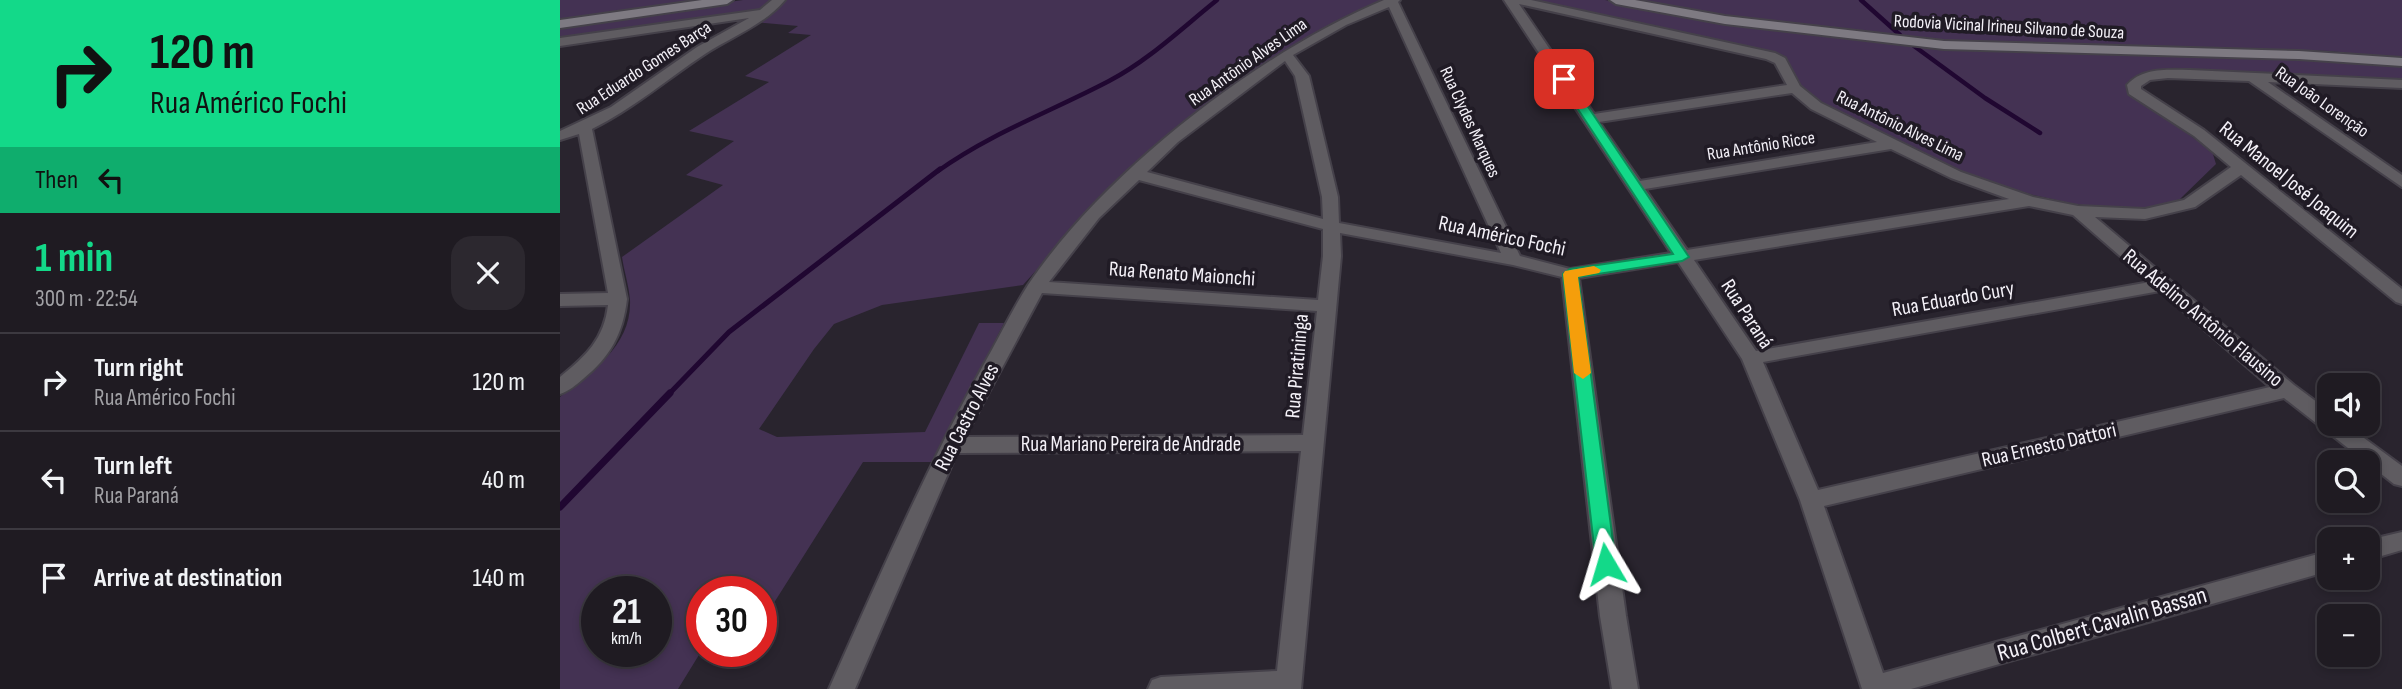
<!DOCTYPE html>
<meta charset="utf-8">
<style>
:root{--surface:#1f1b22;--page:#2c282f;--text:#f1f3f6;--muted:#a1a1a5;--line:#3c3940;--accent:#13d989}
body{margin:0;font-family:"Sofia Sans Condensed",sans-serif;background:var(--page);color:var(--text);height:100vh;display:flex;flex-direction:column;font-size:26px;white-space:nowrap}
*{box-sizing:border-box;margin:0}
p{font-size:23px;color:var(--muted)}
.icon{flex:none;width:38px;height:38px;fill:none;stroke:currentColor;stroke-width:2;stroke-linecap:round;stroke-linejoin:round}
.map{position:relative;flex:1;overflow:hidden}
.panel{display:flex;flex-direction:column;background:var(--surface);width:560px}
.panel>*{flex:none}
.top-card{background:#13d989;color:#111;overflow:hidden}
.fabs{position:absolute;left:1757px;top:373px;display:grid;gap:14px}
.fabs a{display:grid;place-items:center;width:63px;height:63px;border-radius:14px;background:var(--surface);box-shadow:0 4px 10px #0003,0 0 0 2px var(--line);font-size:35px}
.speed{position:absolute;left:21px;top:576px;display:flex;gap:14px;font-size:35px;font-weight:700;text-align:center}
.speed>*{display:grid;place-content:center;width:91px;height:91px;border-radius:50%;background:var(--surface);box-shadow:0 4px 10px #0003,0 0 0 2px var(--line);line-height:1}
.speed small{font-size:18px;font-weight:400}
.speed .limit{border:10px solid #d22;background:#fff;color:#111}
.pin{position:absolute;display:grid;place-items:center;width:60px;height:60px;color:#fff;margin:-30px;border-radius:14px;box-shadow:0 4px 10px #0006}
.me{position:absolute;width:77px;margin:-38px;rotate:353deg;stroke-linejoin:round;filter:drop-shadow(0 0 5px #0008)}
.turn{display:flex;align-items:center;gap:24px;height:147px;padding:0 35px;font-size:32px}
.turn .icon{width:91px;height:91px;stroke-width:2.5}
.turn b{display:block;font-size:49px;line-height:60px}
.then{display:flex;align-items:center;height:66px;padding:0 35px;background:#0003;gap:14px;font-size:26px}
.round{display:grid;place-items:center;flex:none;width:74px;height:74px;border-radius:21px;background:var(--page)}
.head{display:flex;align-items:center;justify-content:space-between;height:119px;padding:0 35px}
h1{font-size:42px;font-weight:700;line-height:52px;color:var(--accent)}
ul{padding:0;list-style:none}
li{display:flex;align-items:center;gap:21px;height:98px;padding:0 35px;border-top:2px solid var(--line)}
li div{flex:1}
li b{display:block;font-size:26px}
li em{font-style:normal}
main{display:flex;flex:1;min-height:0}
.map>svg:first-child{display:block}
</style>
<main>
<section class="panel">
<div class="top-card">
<div class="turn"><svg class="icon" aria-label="right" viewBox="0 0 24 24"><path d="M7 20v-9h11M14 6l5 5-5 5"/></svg><div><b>120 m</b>Rua Américo Fochi</div></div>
<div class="then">Then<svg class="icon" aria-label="left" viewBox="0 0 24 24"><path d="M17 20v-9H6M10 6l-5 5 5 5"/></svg></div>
</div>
<div class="head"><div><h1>1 min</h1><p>300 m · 22:54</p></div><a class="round"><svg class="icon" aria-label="close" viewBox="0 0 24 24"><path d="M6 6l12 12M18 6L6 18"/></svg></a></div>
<ul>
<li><svg class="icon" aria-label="right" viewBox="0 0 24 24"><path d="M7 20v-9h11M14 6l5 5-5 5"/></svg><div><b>Turn right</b><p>Rua Américo Fochi</p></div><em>120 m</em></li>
<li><svg class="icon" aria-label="left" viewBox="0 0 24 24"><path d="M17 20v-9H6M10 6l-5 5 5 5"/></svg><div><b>Turn left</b><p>Rua Paraná</p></div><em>40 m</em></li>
<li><svg class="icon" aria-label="arrive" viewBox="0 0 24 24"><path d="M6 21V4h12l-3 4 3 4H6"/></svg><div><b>Arrive at destination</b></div><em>140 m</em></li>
</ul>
</section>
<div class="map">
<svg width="1842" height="689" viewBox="0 0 1842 689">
<rect width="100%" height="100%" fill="#29242e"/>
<path fill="#443253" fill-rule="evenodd" d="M0,0H145L0,22Z
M183,0H211L206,7L191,11L0,39V26Z
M226,0H825L781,19L725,51L609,136L528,213L463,285L322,305L274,324L254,349L199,429L217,437L365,432L419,323H444L373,462H303L205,617H201V592H142V650L118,689H0V397C32,371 72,346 70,300C69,286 64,271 62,257L163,185L126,175L174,141L129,131L209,82L185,76L251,35L228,33L238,26L195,22L218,9ZM37,592H96V651H37Z
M975,0H1045L1163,23L1385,48L1842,64V81L1592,73L1573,78L1567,85V91L1652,151L1656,164L1620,199L1598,207L1559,209L1515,204L1473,195L1402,172L1263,106L1241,87L1227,60L1217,53Z
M1071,0H1842V58L1768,51L1382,40L1163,16Z"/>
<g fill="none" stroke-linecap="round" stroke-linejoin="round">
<path stroke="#200731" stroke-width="4.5" d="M1301,0L1340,35
M1354,46L1425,98L1480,133
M378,171C431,133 492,111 549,81C589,60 622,28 657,0"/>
<path stroke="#200731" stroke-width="5" d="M109,394L169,332L380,169"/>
<path stroke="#200731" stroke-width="7" d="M0,507L110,393"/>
<defs>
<path id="minor" d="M212,0H225C204,25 171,37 145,54C107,79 73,109 32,129L67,299C63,334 50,357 23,379C16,385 9,391 0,394V377C26,356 44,339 48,305L0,306V294L48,293L19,134L0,140V131L51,107L137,47L189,18L0,46V38L200,10Z
M824,0H840L838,2L960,256L1010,269L1111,253L944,0H971L1215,53L1225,58L1240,86L1261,103L1401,172L1473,197L1518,206L1585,209L1624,200L1671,167L1634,136L1569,94L1567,85C1583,67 1608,70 1630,70L1842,80V88L1708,82L1842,175V187L1689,81L1608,78L1590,80L1581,86V89L1644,130L1842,289V304L1836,302L1681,175L1635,207L1585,219L1535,217L1734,385L1769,411V424H1785L1842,466V486L1834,484L1724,398L1264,506L1323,673L1769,551V571L1351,689H1302L1240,500L1182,359L1118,262L1019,278L1066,616L1078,689H1052L1040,616L1002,277L953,265L780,233L781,256L741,689H588L592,680L601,677L717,671L741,451L397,453L295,689H269C318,579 366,469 424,364C439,338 452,310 468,285C545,171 698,53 824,0ZM959,4L1206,59L1215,63L1227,85L1034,114ZM829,7L941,253L779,223L778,197L749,76L733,55L786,25ZM725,61L735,76L762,197L763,219L587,172L618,142ZM1232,93L1251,109L1317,142L1080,181L1039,122ZM1331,149L1391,178L1449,199L1127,250L1085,189ZM579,180L763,229V256L758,300L489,282L539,218ZM1469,206L1513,215L1590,282L1196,351L1134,260ZM1600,291L1710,387L1258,490L1203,362ZM482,293L757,311L743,435L405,437Z
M1842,532V550L1808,560V540Z"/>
<path id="secondary" d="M142,0H173L167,4L0,28V20Z
M1050,0H1075L1165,16L1384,41L1739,51L1842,58V66L1739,59L1384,49L1165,24L1056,4Z"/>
</defs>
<use href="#minor" stroke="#45414a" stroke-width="4"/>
<use href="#secondary" stroke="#45414a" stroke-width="4"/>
<use href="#minor" fill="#5f5c61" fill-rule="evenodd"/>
<use href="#secondary" fill="#7e7a82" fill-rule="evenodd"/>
</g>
<path fill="#13d989" stroke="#0c8d59" stroke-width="2" d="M1000,77H1008L1129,257L1122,261L1018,277L1056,564L1053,569L1046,572L1039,569L1036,564L1003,274L1010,269L1113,254L998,79Z"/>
<path fill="#f59e0b" d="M1034,266L1041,270L1039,273L1018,277L1031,373L1023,379L1014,373L1003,274L1005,271Z"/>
<g text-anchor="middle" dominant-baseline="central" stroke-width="7" stroke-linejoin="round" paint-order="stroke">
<g font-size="18" fill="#f4f1f8" stroke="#201b25">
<text transform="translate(1449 27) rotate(3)">Rodovia Vicinal Irineu Silvano de Souza</text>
<text transform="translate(688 62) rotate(-35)">Rua Antônio Alves Lima</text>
<text transform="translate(84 68) rotate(-33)">Rua Eduardo Gomes Barça</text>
<text transform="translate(1762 102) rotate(35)">Rua João Lorenção</text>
<text transform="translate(910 122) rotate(65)">Rua Clydes Marques</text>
<text transform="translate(1340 126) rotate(26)">Rua Antônio Alves Lima</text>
<text transform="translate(1201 146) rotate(-9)">Rua Antônio Ricce</text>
</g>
<g font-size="21" fill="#f4f1f8" stroke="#201b25">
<text transform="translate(1729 180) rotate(39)">Rua Manoel José Joaquim</text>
<text transform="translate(942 236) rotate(12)">Rua Américo Fochi</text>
<text transform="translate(622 274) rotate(4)">Rua Renato Maionchi</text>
<text transform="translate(1393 299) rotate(-10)">Rua Eduardo Cury</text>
<text transform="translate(1187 314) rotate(57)">Rua Paraná</text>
<text transform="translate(1643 318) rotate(40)">Rua Adelino Antônio Flausino</text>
<text transform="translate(737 366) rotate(-85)">Rua Piratininga</text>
<text transform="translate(407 417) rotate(-63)">Rua Castro Alves</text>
<text x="571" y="444">Rua Mariano Pereira de Andrade</text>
<text transform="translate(1489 445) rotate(-13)">Rua Ernesto Dattori</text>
</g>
<g font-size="24" fill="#f4f1f8" stroke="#201b25">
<text transform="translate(1542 624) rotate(-16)">Rua Colbert Cavalin Bassan</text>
</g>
</g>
</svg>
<div class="fabs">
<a><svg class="icon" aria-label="sound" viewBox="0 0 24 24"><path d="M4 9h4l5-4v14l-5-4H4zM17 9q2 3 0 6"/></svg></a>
<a><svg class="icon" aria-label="search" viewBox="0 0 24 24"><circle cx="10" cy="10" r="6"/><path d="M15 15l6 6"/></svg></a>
<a>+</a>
<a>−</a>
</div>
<div class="speed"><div>21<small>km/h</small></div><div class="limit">30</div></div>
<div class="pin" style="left:1004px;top:79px;background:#d93025"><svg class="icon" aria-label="arrive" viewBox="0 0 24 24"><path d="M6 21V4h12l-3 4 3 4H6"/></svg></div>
<svg class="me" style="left:1046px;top:564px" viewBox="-20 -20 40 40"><path d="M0-17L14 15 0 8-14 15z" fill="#13d989" stroke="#fff" stroke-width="4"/></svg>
</div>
</main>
